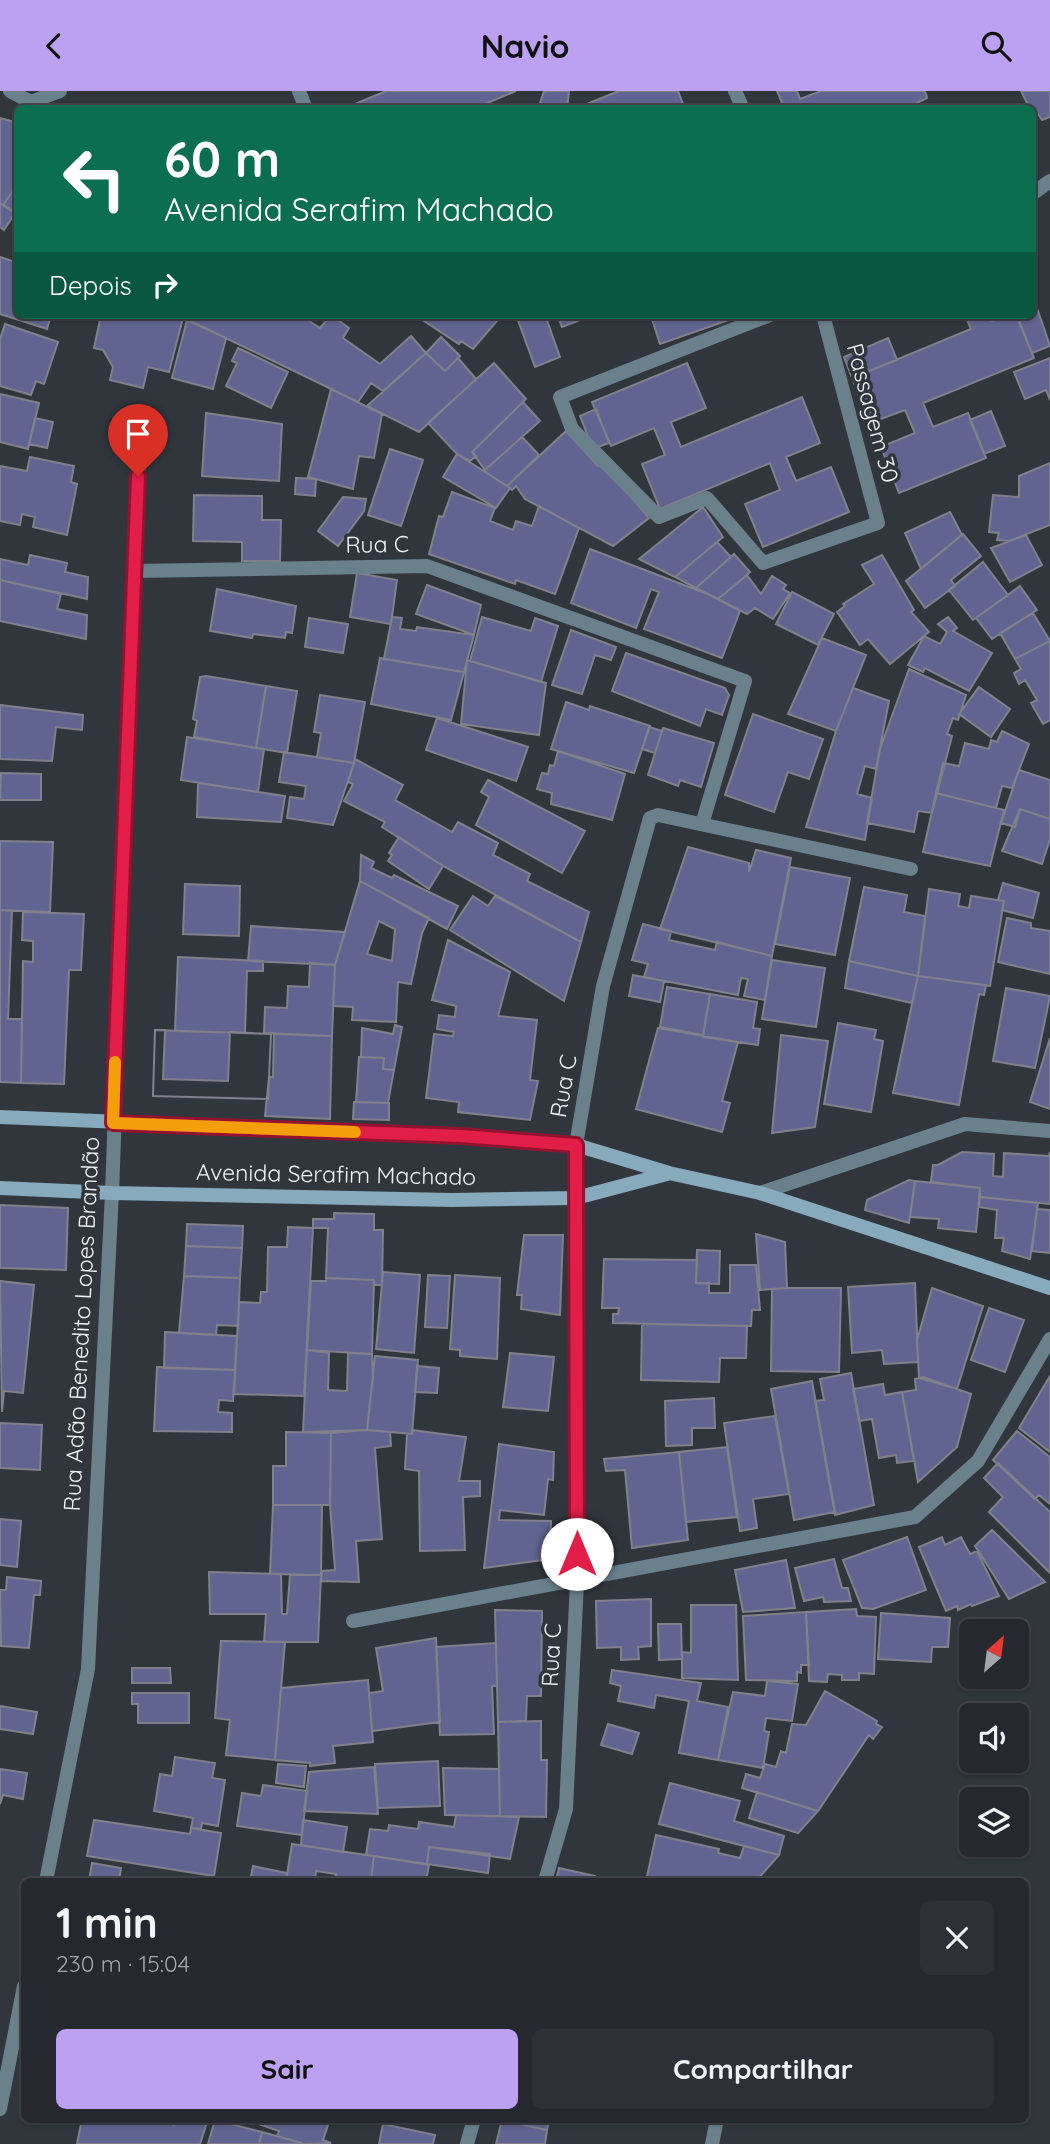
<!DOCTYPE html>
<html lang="pt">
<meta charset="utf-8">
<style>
:root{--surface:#25282e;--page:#2d3036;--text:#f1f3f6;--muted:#a3a6aa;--line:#42444a;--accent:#bca0f2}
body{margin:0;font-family:Quicksand,sans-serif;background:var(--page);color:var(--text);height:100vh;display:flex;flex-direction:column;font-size:26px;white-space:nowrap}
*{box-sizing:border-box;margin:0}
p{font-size:23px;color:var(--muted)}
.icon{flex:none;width:38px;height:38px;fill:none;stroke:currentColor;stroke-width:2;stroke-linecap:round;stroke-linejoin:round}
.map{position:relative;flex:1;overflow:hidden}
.details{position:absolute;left:21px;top:1787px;width:1008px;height:245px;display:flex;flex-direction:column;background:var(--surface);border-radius:10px;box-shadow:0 2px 5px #0004,0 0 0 2px var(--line)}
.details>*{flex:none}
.hud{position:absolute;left:14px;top:14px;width:1022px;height:214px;border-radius:10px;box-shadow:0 2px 5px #0004,0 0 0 2px var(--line);background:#0b6e4f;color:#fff;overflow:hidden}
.needle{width:46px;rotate:28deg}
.fabs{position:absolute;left:959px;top:1528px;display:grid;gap:14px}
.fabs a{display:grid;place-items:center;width:70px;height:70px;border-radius:10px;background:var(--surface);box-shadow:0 2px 5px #0004,0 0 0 2px var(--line);font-size:35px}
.pin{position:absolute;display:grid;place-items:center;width:60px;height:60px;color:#fff;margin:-72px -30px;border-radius:50% 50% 50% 0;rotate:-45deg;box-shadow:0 0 7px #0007}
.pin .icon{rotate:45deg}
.me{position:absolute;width:77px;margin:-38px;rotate:0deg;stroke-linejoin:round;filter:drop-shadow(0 0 5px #0008)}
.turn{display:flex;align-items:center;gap:24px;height:147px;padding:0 35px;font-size:32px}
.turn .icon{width:91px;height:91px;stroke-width:2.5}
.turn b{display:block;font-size:49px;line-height:60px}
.then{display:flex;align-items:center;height:66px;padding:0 35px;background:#0003;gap:14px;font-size:26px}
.round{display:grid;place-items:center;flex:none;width:74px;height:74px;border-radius:10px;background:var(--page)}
.overview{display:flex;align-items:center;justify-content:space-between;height:119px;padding:0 35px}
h1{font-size:42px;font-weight:700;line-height:52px}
.cta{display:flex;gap:14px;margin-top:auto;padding:14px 35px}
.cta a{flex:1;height:80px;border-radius:10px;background:var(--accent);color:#111;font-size:28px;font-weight:700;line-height:80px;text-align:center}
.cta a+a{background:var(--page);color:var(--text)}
header{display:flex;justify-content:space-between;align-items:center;height:91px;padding:0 35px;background:var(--accent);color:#111;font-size:32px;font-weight:700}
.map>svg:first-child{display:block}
</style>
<header><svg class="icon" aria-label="back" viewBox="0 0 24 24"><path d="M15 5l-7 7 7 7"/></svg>Navio<svg class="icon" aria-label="search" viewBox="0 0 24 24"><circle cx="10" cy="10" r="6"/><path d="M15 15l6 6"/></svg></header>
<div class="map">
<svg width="1050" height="2053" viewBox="0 0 1050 2053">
<rect width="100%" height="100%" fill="#31363d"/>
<path fill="#616490" stroke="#80818b" stroke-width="2" fill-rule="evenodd" d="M386,0H516L473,18H343Z
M544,0H569L567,18H538Z
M619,0H678L685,18H586L584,14Z
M777,0H797L800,8L821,0H925L927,7L905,18H775L783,14Z
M1021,0H1050V26L1042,29L1038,23L1033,25L1032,18H1030Z
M0,27L18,32V93L3,114L0,112Z
M18,93V123L3,114Z
M0,112L15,122L4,139L0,136Z
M0,166L18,172V224H51L47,238L0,223Z
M1037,217L1050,255L1032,262L1017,225L1032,224V219Z
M101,224H178L183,227L169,281L148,276L143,297L110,289L113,276L103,259L94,257Z
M178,224H289L296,227L300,224L320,237L331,224L349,237L343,247L380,273L411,245L426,262L383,300L371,292L358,311Z
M415,224H502L473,258L461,250L459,253Z
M516,224H545L560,266L535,276Z
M557,224H593L562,236Z
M743,224L660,253L651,225L654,224Z
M965,224H988L991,230L1016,224L1034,267L923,312L933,336L968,322L986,367L899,402L881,356L915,342L905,319L870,332L852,287L971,238Z
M187,229L226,247L213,298L172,287Z
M5,233L58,251L44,293L36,290L31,304L0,295V248Z
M441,246L460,265L445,280L426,262Z
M888,247L897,269L852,287L844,266Z
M238,257L288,281L271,317L226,295L237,272L232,270Z
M426,262L445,280L458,267L476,288L419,341L367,315Z
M1050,267V309L1046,299L1025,308L1014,281Z
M494,272L526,308L472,361L476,365L470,370L457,363L428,332Z
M687,272L706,317L671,331L681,356L802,306L820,352L786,366L796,390L831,376L849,421L763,456L745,413L780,399L770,372L660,418L642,373L665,364L654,337L611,355L592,311Z
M331,298L382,323L374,367L359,365L353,398L308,386Z
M0,303L39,312L28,358L0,351Z
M523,311L540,330L485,379L472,361Z
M596,318L609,352L593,358L580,325Z
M991,320L1005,355L984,363L970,329Z
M206,322L282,333L279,390L202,385Z
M35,327L53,331L47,357L29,353Z
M566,340L598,375L602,372L649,427L613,455L525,408L516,395L512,399L507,395Z
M522,346L539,364L507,395L484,380Z
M390,358L423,369L401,435L368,424Z
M457,363L510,397L496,417L443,386Z
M30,366L74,375L71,391L77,393L67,444L33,436L35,426L22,423L20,434L0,430V375L27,380Z
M1050,372V434L1009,450L997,449L999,442L989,441L993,404L1019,406V385Z
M296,387L316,388L315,405L295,403Z
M452,401L495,417L490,430L513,439L516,430L532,435L539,415L579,437L555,503L516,489L515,493L429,463L439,425L443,426Z
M194,404L262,405V429H281L280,470H242V451L193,450Z
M343,406L366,408L364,420L338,455L318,440Z
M703,416L723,446L675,486L639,468Z
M950,421L962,444L921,478L905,442Z
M963,443L981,465L951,489L955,495L925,517L906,490Z
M1026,444L1042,474L1010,491L991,457Z
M717,451L731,466L696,497L675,486Z
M590,458L710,504L740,520L722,567L644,538L659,501L651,498L636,537L571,512Z
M734,463L750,481L747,484L718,508L696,497Z
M30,464L67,472L65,481L88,486L87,508L0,489V468L28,474Z
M882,464L914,519L911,521L929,541L890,573L868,548L860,554L837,521L845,515L843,513L874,493L862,474Z
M983,471L1008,504L973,529L949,499Z
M357,482L397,489L391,533L350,526Z
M747,484L761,503L772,485L786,494L783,498L790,502L773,528L755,517L747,523L718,508Z
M0,489L61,503L57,518L87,524L86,548L0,530Z
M427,494L481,514L474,544L416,523Z
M1020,495L1037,519L992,548L976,527Z
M217,498L296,515L292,542L286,541L285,547L253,543L252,547L210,540Z
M792,501L834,523L818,554L776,533Z
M1033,522L1050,550L1015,568L1000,542Z
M392,526L402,527L400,538L416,540L417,536L474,544L464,581L384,568Z
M482,526L531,540L535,527L558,535L541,591L470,570Z
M948,526L957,537L953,540L992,562L969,600L925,577L923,581L908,574L924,545L940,553L947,541L938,533Z
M309,527L348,533L343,562L305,556Z
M571,539L616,556L611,569L595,564L582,603L552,594Z
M822,547L866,564L836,640L788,623Z
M1050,550V629L1043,633L1031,612L1037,609L1025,589L1019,593L1014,582L1021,578L1015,568Z
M626,562L725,597L729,604L722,624L706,618L700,635L612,600Z
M380,567L464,581L451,629L371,613Z
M467,569L546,592L539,644L461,633Z
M909,578L966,604L958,629L953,627L947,643L952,645L932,722L918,720L914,741L867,732L880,658Z
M206,585L266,595L256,657L194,646L197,630L193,628L200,586Z
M266,595L297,600L287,662L256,657Z
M979,596L1010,618L991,646L959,623Z
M853,597L889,610L876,678L865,675L857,703L872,707L865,749L806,736L836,640Z
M320,604L365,611L354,672L317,666L321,642L314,641Z
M566,611L589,619L590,615L650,635L634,682L551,658Z
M0,614L83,624L82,639L56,636L52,670L0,668Z
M753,623L823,648L809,688L788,681L774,721L725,704Z
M437,627L528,656L516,690L426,659Z
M649,636L662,640L655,662L642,658Z
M663,637L714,652L701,696L680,689L678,695L648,684Z
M1002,640L1029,653L1012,697L1002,695L996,717L936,702L943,672L959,675L965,652L989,658L991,649L997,651Z
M187,646L264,658L258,701L181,689Z
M558,660L625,683L612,729L551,713L552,702L537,698L542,682L548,683L550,674L554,675Z
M284,661L354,672L333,734L287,727L290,706L304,708L306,695L279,691Z
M355,668L403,694L395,709L452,741L458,731L498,752L493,764L530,783L527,790L589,821L581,851L443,775L382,736L385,731L344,710L353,693L348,691Z
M1019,679L1050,689V728L1020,718L1015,736L1001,732Z
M1,682L41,683V709H0Z
M488,689L585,740L562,782L476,734L489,706L481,701Z
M198,692L285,705L281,731L197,726Z
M936,702L1004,719L990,775L923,761Z
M1020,718L1050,728V748L1042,773L1002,760Z
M399,746L443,775L429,798L388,770L392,764L389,762Z
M0,750L53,751L50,821L0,819Z
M688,756L749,772V781L756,759L791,767L772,865L660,838Z
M361,764L374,771L371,777L392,787L394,784L458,815L447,838L360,790Z
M790,776L850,787L835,864L775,853Z
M360,790L429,827L422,842L411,893L398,891L396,931L352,929L353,916L333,915L335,874ZM379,830L395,838L392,870L367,863Z
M1003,792L1039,802L1033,827L1002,819L1004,810L998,809Z
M185,793L240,795L239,845L183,843Z
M864,796L907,804L904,821L925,825L918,885L849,870Z
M929,798L960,803L958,815L969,817L971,805L1004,810L990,895L918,885Z
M473,805L488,815L495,805L581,851L564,910L450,839Z
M0,819L12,820L8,928H22L21,992L0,991Z
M23,821L84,823L81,879H69L64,993L21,992L23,870L33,871V850L22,849Z
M1007,827L1031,832V837L1050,840V883L998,871Z
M643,833L671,840L669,849L715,859L717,851L772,865L765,909L744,905L748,888L741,887L738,904L644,886L648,873L632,869Z
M251,835L345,841L335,874L248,870Z
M448,849L510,881L498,925L537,929L530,989L538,990L530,1029L458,1021L459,1011L426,1007L434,943L453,945L454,941L437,938L439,924L455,926L456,915L432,909Z
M178,866L263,870V880H247L245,942L175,940Z
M772,869L825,877L816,936L762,928Z
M849,870L918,885L912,912L845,897Z
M310,872L335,874L332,945L264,942L265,916L287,917L288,895L309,896Z
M633,884L664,890L660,911L629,905Z
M918,885L986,894L984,904L979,903L959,1014L893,1002Z
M667,896L710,903L703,944L660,936Z
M1006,897L1050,905L1035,977L993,970Z
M710,903L757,911L753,937L760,938L758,954L703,946Z
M838,932L876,939L874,948L883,950L871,1021L824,1013Z
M395,934L402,936L394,979L383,978L384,967L361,966L362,937L393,943Z
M658,937L738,951L722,1010L730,1012L722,1041L636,1018Z
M155,939L271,943L268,1008L153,1005Z
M155,939H165L163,988L228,990L230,941L271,943L268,1008L153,1005Z
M274,943L332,945L330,1028L265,1025L269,986H273Z
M781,944L828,950L815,1036L772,1042Z
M1050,947V1018L1030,1011Z
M359,966L384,967L383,978L394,979L388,1012L356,1011Z
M354,1011L389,1012V1029L353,1028Z
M962,1061L994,1063L993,1085L1003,1086L1004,1062L1049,1065L1050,1061V1113L980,1106V1097L931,1091L933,1074H938Z
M909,1089L915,1090L909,1132L865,1119L867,1109Z
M915,1090L980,1097L976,1141L938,1137L939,1128L910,1126Z
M980,1106L1038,1112L1030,1168L1002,1160L1004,1147H995L997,1119L979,1116Z
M0,1114L68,1117L66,1179L0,1177Z
M1037,1118L1050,1119V1162L1032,1160Z
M334,1122L374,1123V1139H383L382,1194H374V1189L326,1187L328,1137H313V1128H334Z
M187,1133L243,1135L242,1157L186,1155Z
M288,1136L313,1137L304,1305L234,1303L239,1211L260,1212L261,1201H267L268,1156H287Z
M756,1143L785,1151L787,1197L760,1199Z
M524,1144H563L560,1224L521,1218L522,1204H517Z
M186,1155L242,1157L240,1187L184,1185Z
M697,1159L720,1160L719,1193L696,1192Z
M604,1168L697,1169L696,1192H709V1202H730V1174H756L760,1219H752L751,1235L613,1232V1223H618L619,1217H602Z
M383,1181L420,1184L414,1262L376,1258Z
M428,1184L450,1185L447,1237L425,1236Z
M455,1184L500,1187L497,1268L460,1265V1259L450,1258Z
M184,1185L240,1187L238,1235L217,1234L216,1244L179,1242Z
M326,1187L374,1189L372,1263L307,1259L311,1190H326Z
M0,1190L34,1194L23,1302L4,1300L2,1321Z
M915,1192L918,1271L884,1273L882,1259L852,1262L848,1196Z
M787,1197H841L839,1281L771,1280L772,1198Z
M932,1197L983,1215L957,1298L919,1287L917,1249Z
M989,1217L1024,1229L1005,1281L971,1269Z
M642,1233L747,1235L746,1267H720L719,1291L641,1289Z
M165,1241L237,1245L235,1279L164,1277Z
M307,1259L329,1262L328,1299L347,1300L348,1262L372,1263L373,1286L367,1339L303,1341Z
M510,1262L554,1266L548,1320L503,1316Z
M375,1265L418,1269L412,1343L367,1339Z
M417,1275L439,1277L437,1302L415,1301Z
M157,1276L235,1279L233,1310L219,1309L218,1321L232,1322V1341L154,1340Z
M851,1282L874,1414L835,1424L815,1310L824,1309L820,1288Z
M1050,1285V1361L1019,1337Z
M923,1286L971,1303L957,1356L918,1391L902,1301L916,1299L915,1288Z
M812,1290L835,1421L794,1429L771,1298Z
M883,1293L885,1304L902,1301L914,1370L897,1372L896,1364L879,1367L872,1328L859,1330L853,1298Z
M714,1307L715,1337H692V1354L666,1355L665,1310Z
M775,1325L789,1403L753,1408L757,1437L740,1440L724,1332Z
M0,1332L42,1334L40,1379L0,1377Z
M367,1339L390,1341L391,1355L375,1357L382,1448L356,1450L359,1491L321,1490L322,1480L335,1479L330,1414L331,1342Z
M412,1339L466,1346L459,1390H480V1405L463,1406L465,1459L420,1460L419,1380L405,1378L407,1343H412Z
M1017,1340L1050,1366V1413L1039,1404L1035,1408L993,1369Z
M286,1341L331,1342L330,1414H273V1375H286Z
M499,1353L554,1361L553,1389L548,1388L544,1424L500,1419L499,1429L551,1430L550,1468L484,1477Z
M727,1356L737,1426L686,1431L679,1361Z
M679,1361L688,1449L632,1457L625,1379L606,1380L604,1368Z
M998,1372L1050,1421V1482L989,1421L1003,1406L984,1387Z
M273,1414H322L321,1484L270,1483Z
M0,1428L21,1430L17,1476L0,1474Z
M992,1439L1045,1491L1009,1508L975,1455Z
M907,1446L926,1499L873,1518L862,1517L843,1469Z
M942,1446L945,1454L961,1446L970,1463L977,1460L999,1505L972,1515L971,1513L958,1519L957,1515L946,1520L919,1456Z
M834,1468L842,1497H848L851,1510L824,1511L823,1506L804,1510L795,1477Z
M786,1469L795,1517L743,1521L735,1479Z
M209,1481L281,1483L282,1523H287L290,1484H321L318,1551H264L266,1523H210Z
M7,1486L41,1490L40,1504H34L29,1557L1,1555L0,1499H6Z
M651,1508V1555L638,1556L639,1568L621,1569V1556L597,1557L596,1510Z
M691,1514H736L738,1589L682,1587V1561L691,1562Z
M856,1518L857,1525L876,1526L874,1583L859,1582V1589H842V1584L828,1583L827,1591L809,1590L806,1521Z
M495,1519L542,1520L541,1605H527L526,1630L498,1631Z
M806,1521L809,1574H801V1582L797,1581V1590L746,1589L743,1525Z
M881,1522L950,1527L948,1556H932L931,1571L878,1568Z
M658,1533H681L682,1568L659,1569Z
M436,1547L440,1631L372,1640L369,1602L383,1600L376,1557Z
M221,1550L285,1551L275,1669L226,1664L230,1629L215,1627Z
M496,1552L497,1595H492L494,1643L440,1644L436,1556Z
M132,1577H170L171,1592H132Z
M612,1579L701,1592L697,1610L728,1616L718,1669L679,1662L689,1610L656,1604L654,1617L618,1610L621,1595L610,1592Z
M368,1589L373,1651L333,1655L335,1672L310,1675V1672L275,1669L281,1597Z
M767,1590L798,1593L792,1630L766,1627L764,1640L769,1641L763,1677L718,1669L733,1601L765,1605Z
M825,1600L877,1630L876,1633L882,1636L873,1648L869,1644L818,1720L742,1697L746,1683L760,1687L765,1673L776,1676L781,1660L786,1662L792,1633L806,1634Z
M132,1602H189V1632H138V1613H132Z
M0,1615L37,1621L33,1643L0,1638Z
M541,1630V1669H547L546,1726L500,1725L498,1631Z
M608,1633L639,1642L632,1663L601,1654Z
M175,1666L215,1672L212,1687L225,1689L218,1735L202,1732L201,1738L191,1737L193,1727L154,1720L160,1683L172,1685Z
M438,1670L440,1715L378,1717L375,1673Z
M278,1673L306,1675L304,1696L276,1692Z
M374,1676L378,1723L304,1720L309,1681Z
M443,1677L499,1678L500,1725L445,1724Z
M0,1678L27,1682L23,1708L3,1704L0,1713Z
M670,1692L740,1710L734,1730L784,1745L779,1764L659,1733Z
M263,1694L307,1700L302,1744L237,1735L242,1702L261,1705Z
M757,1701L818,1720L798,1742L749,1727Z
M456,1724L519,1726L510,1768L429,1756L427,1773L366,1764L370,1738L388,1740L389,1734L418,1738L419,1731L454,1736Z
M94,1729L190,1743L191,1737L221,1742L214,1785L87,1765Z
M303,1729L347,1736L343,1761L301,1754Z
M656,1744L719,1758L718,1762L740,1767L744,1755L779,1764L756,1790H646Z
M292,1753L374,1765L371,1790H335L336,1783L316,1780L315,1790H286Z
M429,1756L490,1763L488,1782L427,1773Z
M374,1765L429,1774L426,1790H371Z
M92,1772L121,1777L119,1790H89Z
M253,1775L287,1782L286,1790H250Z
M559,1777L595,1785L594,1790H556Z
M82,2028H160L174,2034L176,2028H208L200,2053H77Z
M254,2028H323L329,2031L323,2049L331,2052L304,2053L277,2045L279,2040L253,2031Z
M498,2028H549L547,2039Z
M215,2029L262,2041L259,2053H208Z
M502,2029L547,2039L545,2053H496Z
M383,2033L435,2044L433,2053H379Z
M262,2041L302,2052V2053H259Z"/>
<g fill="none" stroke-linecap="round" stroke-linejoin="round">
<path stroke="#6a818c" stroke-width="14" d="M299,0L306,18
M770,224L560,306L572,338L659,426L707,407L763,472L878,432L823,224
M135,480L427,475L745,590L702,733"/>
<path stroke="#6a818c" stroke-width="14" d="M10,0L31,11L60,0
M735,0L743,18
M1032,103L1050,90
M760,1102L965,1033L1050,1040
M353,1530L915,1426L978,1370L1050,1248
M46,1790L88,1578L112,1102L140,337
M545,1790L566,1718L577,1491L576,1054L603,895L650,727L658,724L911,778
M0,2018L24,1895
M467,2053L474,2028
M712,2053L717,2028"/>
<path stroke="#87abbd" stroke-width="14" d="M0,1026L461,1045L576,1054L669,1082L760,1102L1050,1197
M0,1097L112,1102L452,1109L576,1107L667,1083"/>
</g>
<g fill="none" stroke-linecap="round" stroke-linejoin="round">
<defs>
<path id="route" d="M138,385L113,1032L461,1045L576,1054L577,1463"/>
</defs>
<use href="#route" stroke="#92132f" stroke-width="18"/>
<use href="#route" stroke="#e11d48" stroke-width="12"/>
<path stroke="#f59e0b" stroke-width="12" d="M115,971L113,1032L355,1041"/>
</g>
<g text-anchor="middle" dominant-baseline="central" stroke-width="7" stroke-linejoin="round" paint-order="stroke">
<g font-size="23" fill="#eff2f7" stroke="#31363d">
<text transform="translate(873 322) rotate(75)">Passagem 30</text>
<text transform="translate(377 453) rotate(-1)">Rua C</text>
<text transform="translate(563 995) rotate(-80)">Rua C</text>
<text transform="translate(336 1083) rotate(1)">Avenida Serafim Machado</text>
<text transform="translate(81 1233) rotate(-87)">Rua Adão Benedito Lopes Brandão</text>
<text transform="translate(551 1564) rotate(-87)">Rua C</text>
</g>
</g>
</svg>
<div class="fabs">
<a><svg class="needle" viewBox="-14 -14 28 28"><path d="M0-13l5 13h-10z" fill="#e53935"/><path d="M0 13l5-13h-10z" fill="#a3a6aa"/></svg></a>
<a><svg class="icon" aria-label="sound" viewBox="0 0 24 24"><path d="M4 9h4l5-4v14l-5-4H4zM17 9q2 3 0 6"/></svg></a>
<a><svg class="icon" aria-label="layers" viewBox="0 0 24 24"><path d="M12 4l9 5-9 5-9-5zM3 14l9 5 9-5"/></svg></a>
</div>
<div class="pin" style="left:138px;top:385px;background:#d93025"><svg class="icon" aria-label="arrive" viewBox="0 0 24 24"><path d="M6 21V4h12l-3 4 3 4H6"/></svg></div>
<svg class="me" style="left:577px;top:1463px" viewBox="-20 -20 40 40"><circle r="19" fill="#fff"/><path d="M0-13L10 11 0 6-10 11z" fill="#e11d48"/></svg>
<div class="hud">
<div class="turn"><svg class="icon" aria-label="left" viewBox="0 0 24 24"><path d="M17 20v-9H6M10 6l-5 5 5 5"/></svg><div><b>60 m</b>Avenida Serafim Machado</div></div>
<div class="then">Depois<svg class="icon" aria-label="right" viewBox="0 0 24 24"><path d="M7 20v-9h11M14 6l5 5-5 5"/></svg></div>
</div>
<section class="details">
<div class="overview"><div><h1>1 min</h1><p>230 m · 15:04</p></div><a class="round"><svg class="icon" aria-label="close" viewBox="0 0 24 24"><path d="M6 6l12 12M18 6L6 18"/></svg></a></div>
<div class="cta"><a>Sair</a><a>Compartilhar</a></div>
</section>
</div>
